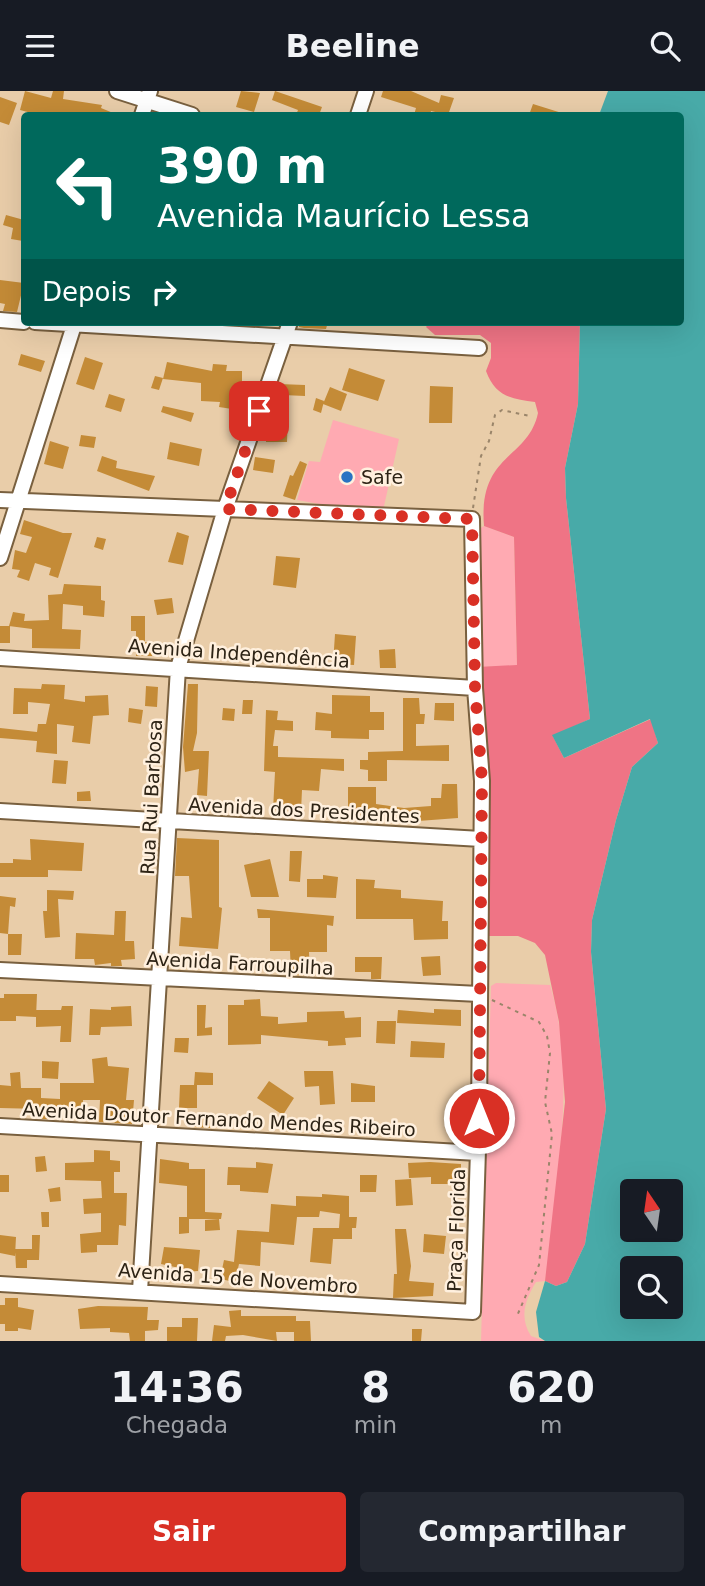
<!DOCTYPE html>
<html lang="pt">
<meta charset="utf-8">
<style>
:root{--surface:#171b24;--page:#242831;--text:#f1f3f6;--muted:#9ea1a6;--accent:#d93025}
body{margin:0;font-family:"DejaVu Sans",sans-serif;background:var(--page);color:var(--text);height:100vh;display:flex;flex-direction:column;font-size:26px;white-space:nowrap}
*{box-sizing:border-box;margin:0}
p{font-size:23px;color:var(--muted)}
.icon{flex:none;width:38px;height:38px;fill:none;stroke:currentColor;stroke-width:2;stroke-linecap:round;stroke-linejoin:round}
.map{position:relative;height:1250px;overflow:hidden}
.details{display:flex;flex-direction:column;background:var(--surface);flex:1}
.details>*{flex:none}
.hud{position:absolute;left:21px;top:21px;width:663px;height:214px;border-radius:7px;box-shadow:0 7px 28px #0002;background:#00695c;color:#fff;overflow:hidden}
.needle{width:46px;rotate:347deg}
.fabs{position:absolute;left:620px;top:1088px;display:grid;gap:14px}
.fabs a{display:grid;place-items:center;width:63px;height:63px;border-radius:7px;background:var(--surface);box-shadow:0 7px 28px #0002;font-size:35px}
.pin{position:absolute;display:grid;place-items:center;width:60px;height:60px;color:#fff;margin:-30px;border-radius:14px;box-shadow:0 4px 10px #0006}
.me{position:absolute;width:77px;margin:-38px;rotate:0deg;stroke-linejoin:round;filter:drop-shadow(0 0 5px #0008)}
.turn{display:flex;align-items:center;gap:24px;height:147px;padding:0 21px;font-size:32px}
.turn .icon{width:91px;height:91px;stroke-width:2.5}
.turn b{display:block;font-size:49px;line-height:60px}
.then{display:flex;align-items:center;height:66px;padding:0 21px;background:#0003;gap:14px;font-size:26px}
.eta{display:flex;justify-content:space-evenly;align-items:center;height:119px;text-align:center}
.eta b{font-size:42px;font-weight:600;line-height:49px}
.action{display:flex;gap:14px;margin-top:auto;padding:14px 21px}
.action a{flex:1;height:80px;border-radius:7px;background:var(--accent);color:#fff;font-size:28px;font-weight:600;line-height:80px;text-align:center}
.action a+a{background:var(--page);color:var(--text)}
header{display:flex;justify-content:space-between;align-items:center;height:91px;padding:0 21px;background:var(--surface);font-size:32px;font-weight:600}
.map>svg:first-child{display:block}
</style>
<header><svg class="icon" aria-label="menu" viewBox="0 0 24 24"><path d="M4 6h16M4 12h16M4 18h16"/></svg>Beeline<svg class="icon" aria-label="search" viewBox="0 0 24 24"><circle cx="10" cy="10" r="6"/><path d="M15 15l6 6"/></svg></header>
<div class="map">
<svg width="705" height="1250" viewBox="0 0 705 1250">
<rect width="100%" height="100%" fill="#e9cda9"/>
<path fill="#ffaab2" d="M333,329L399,348L382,424L297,409L309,370L320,371Z
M484,435L514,446L517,575L477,576L475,440Z
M496,892L550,894C577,983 557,1074 549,1165L545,1190L536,1191C525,1209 519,1226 531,1245L545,1250H481L491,895Z"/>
<path fill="#ef7485" d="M430,231H580L578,313L565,377L566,407L590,628L553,645L564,667L651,628L658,652L632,676L616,729L592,829L591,861L606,1018L585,1153L567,1191L556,1195L545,1190L565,1011L559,931L545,864L535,852L518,845H488L486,836L489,692L477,576L517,574L514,446L484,435C478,362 528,369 538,322L535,311C511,308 495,305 486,280L491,267V252L480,244H435L426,236Z"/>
<path fill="#48aaa8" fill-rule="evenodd" d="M608,0H705V1250H545L539,1246L536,1221L545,1190L556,1195L567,1191L585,1153L606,1018L591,861L592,829L616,729L632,676L658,652L650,628L564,667L552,644L590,628L566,407L565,377L578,313L580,231H681V24H599ZM632,1101H670V1139H632ZM632,1178H670V1216H632Z"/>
<path fill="#c48b37" d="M25,0L51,7L53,0H64L63,8L102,14L101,17L118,24H39L20,19Z
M241,0L260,2L254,21L236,16Z
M275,0L322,16L319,24H296L298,19L272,9Z
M383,0H411L439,12L441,4L454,7L448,24L431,20L430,24H414L416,17L381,6Z
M0,6L17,12L9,34L0,31Z
M533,13L565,23V24H529Z
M6,124L24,129L23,150L11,148L13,137L3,134Z
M0,189L24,192L17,221L3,220L5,213L0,212Z
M299,231H328L326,238L304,237L299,236Z
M21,263L45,270L41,281L18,274Z
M85,266L103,272L94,299L76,293Z
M167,271L212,280L213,273L227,274L226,280H242V291L246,292L244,304L234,303L232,318L219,316L220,311L201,310V292L163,288Z
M349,277L385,289L378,310L342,299Z
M155,285L163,287L159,299L151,297Z
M279,293L305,294V305L283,304L285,321H288L287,351H266V338L270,337V321H274Z
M430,295L453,296L452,332H429Z
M330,296L347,303L341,320L323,313Z
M109,303L125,308L121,321L105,316Z
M316,307L324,310L321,322L313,319Z
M163,315L194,322L191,331L161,321Z
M81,344L96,346L94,357L79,355Z
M50,350L69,356L63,378L44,373Z
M170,351L202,358L199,375L167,368Z
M102,365L117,370L116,377L155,385L149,400L97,380Z
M255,366L275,369L273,382L253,379Z
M300,370L307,373L295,409L283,405L290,384L293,385Z
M24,429L63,442H72L58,487L49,484L51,477L35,472L29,490L17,486L20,479L12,478L15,459L26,462L32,446L20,443Z
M177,441L189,445L183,474L168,471Z
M97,446L106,448L103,459L94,456Z
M276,465L300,467L296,497L273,494Z
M64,493L101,495V509L105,510L104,526L83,524V515L63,513L62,538L81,539L80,558L32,557V538L9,535L13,521L25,523L24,530L49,529L48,504L62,503Z
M172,507L174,522L157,524L154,509Z
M131,525H145V551H153L152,565H136V540H131Z
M0,535H10V552H0Z
M335,543L356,545L354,574L333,573Z
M395,558L396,577H380L379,559Z
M42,593L65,594L64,608L85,611V605L108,604L109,624L93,625L90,653L72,651L74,635L57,633V663L36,661L37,650L0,647V637L37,641L38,633H46L50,613L28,611V623H13L14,597L41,598Z
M188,593H198L197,642L193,660H209L207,705L197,704L199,678L185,681L183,656Z
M146,595L158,596L157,616L145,615Z
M332,604L370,605V621H384V639H369V648L331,647V640L315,639L316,621L332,623Z
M403,607H419L420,623H425L424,633H416V655L449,654V670L387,669V690H368V679L360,678V669H368V661L403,660Z
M243,609H253L252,623H242Z
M435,612H454V630L434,629Z
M129,617L143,619L141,633L128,631Z
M223,617L235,618L234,630L222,629Z
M266,619L278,620L277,629L293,630V640L275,639L273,655H278V666L344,668V680L321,678L319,700L302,699L301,720L273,719L275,681L264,680Z
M54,669L68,670L66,693L52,692Z
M442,693H457L458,727L405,731V725L348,723V696H376V713L404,717L431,715V707H441Z
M90,700L91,710H77V701Z
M177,747L219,749V816L222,817L218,858L179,855L181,826L192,827L189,785H175Z
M30,748L84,752L82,780L48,779V786H0V772H13V768L31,769Z
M290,760H302L300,791L289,790Z
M270,768L279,806H251L244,774Z
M323,784L338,786L336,807L307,806V788H323Z
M356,788L375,789L374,797L401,799V807L443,810L442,830H448V848L414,849L413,828H356Z
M47,799L74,800L73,809L58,808L60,846L45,847L43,820H47Z
M0,805L16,807L15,816L10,815L8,843L0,842Z
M257,818L334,825L333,835L327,834V861H309L310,885L291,884L290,860H270V827H258Z
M115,820H126L125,850H134L135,868L121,869L122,875H111V872L95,874L94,868H75L76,842L114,844Z
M8,843H22L21,864H8Z
M440,865L441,884L423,885L421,866Z
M355,866H382L381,888H371V881H355Z
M4,903H37L36,926L16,925V930H0V907H4Z
M260,908L261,925L278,926V933L307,931V921L344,920L345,927L361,926V946L345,947L346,954L328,955V950L261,944V953L228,954V914H244V909Z
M197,914H206L205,937L212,936V944L197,945Z
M62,915H73L71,951H60L61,935L36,936V919H61Z
M131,915L132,935L101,936L100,944H89L90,918L111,919V916Z
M434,918L461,919V935L397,932L398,919L434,922Z
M377,930H396L395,953L376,952Z
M175,947H189L188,962L174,961Z
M411,950L445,952L444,967L410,966Z
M107,966L108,975L129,977L126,1009H134L132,1033L99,1031L100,1009H83V1020H53L52,1028H39L40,1018L0,1017V994L11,995L10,982L20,981L21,997H41V1007L60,1008V992H94L92,968Z
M42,970L59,971L58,988L42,987Z
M304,980H333L335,1013L320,1014L319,995L305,996Z
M195,981L213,982V994H194Z
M269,990L294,1007L283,1024L257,1007Z
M351,992L375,995V1011H351Z
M180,994H197V1017H179Z
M209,1023L210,1037L192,1036L191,1024Z
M94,1059L110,1060V1069L120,1070V1081H114V1102H127L126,1135L119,1134L118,1154H97V1161L81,1162L80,1143L101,1141V1122L84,1123L83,1108L102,1107L101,1090L65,1089V1072L94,1071Z
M45,1065L47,1080L36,1081L35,1066Z
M160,1068L189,1072V1078H205V1121L222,1122L221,1128H189V1142L179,1143V1126H187V1095L159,1092Z
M256,1071L273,1073L268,1102L240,1100V1094H227L228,1076L256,1077Z
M430,1071L461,1073V1093H431V1086L409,1087L408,1072Z
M0,1084H9V1101H0Z
M360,1084H377L376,1101H360Z
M411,1088L413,1114L396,1115L395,1089Z
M60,1096L61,1110L50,1111L48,1098Z
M322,1103L349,1105V1126H357L356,1137H352V1148H333L331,1173L310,1171L313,1137H339L340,1123L320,1120L319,1126H297L294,1154L261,1151L260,1175L239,1173L235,1191L220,1188L224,1169L234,1171L237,1139L269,1141L271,1113L296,1115V1105L322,1106Z
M41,1121H49V1136H42Z
M219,1128L220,1139L205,1140V1129Z
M395,1138H406L411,1175L409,1190L434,1192L433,1205L393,1207L394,1183H397Z
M424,1143L446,1145L444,1163L423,1161Z
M0,1144L16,1146L15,1165L0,1162Z
M32,1144H40L39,1169H27V1177H16L15,1158H32Z
M164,1156L200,1159L198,1180L184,1181V1178L161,1173Z
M5,1207H18V1216L34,1219L31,1239L18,1237V1240H5V1233H0V1214H5Z
M98,1215L148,1216L147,1229H159L158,1239L145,1240V1250H130L129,1242L110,1241V1237L80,1238L78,1218Z
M241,1219V1225H296V1230H310L311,1250H294V1241H276L277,1250L243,1244L226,1245L225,1250H212L214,1234L231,1236L229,1220Z
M182,1227H198L197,1250H167V1236H182Z
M412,1238H422L421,1250H412Z"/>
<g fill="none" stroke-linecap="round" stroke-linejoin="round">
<defs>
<path id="minor" d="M117,0L192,24
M142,24L150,0
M358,24L366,0
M0,229L24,231
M35,231L479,257
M0,409L472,428L475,597L482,690L479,1026L473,1221L0,1193
M0,467L75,231
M0,567L475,597
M0,720L481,748
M0,879L479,903
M0,1035L478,1062
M140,1200L178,577L225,418L290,231"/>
</defs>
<use href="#minor" stroke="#79603f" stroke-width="18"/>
<path stroke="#9a856a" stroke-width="2" stroke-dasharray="3.5 5" stroke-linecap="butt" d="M473,417L481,365L489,350L495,324L502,319L530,325
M492,909L539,931L547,945L550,962L545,1011L552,1043L539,1174L517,1225"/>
<use href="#minor" stroke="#fff" stroke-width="14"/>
</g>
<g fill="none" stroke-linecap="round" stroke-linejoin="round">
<path stroke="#d93025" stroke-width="12" stroke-dasharray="0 21.6" d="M259,320L225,418L472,428L475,597L482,690L479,1027"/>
</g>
<circle fill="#2973c3" stroke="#fff0de" stroke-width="2.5" cx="347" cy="386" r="7"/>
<g text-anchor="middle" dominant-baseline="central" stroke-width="5" stroke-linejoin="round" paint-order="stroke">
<g font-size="19" fill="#2d2315" stroke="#fff0de" text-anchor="start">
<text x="361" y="386">Safe</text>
</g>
<g font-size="19" fill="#2d2315" stroke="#fff0de">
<text transform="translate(239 562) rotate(4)">Avenida Independência</text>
<text transform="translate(151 706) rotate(-87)">Rua Rui Barbosa</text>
<text transform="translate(304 719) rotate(3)">Avenida dos Presidentes</text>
<text transform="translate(240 872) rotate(3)">Avenida Farroupilha</text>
<text transform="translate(219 1028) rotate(3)">Avenida Doutor Fernando Mendes Ribeiro</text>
<text transform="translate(456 1139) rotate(-88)">Praça Florida</text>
<text transform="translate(238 1187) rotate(4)">Avenida 15 de Novembro</text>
</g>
</g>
</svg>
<div class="fabs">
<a><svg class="needle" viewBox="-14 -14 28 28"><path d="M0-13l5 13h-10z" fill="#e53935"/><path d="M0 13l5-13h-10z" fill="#9ea1a6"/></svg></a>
<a><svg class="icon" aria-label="search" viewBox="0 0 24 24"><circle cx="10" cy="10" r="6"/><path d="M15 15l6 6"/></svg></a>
</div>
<div class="pin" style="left:259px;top:320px;background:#d93025"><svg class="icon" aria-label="arrive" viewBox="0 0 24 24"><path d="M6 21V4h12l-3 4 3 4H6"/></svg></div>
<svg class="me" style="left:479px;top:1027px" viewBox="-20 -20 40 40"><circle r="17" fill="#d93025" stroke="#fff" stroke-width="3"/><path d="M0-11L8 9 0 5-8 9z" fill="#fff"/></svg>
<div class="hud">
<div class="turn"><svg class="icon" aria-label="left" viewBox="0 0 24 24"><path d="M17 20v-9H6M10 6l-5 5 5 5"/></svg><div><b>390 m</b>Avenida Maurício Lessa</div></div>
<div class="then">Depois<svg class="icon" aria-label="right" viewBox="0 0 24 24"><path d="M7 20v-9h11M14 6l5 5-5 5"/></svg></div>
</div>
</div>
<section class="details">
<div class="eta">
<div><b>14:36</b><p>Chegada</p></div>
<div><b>8</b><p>min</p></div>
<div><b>620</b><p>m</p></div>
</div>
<div class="action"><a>Sair</a><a>Compartilhar</a></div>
</section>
